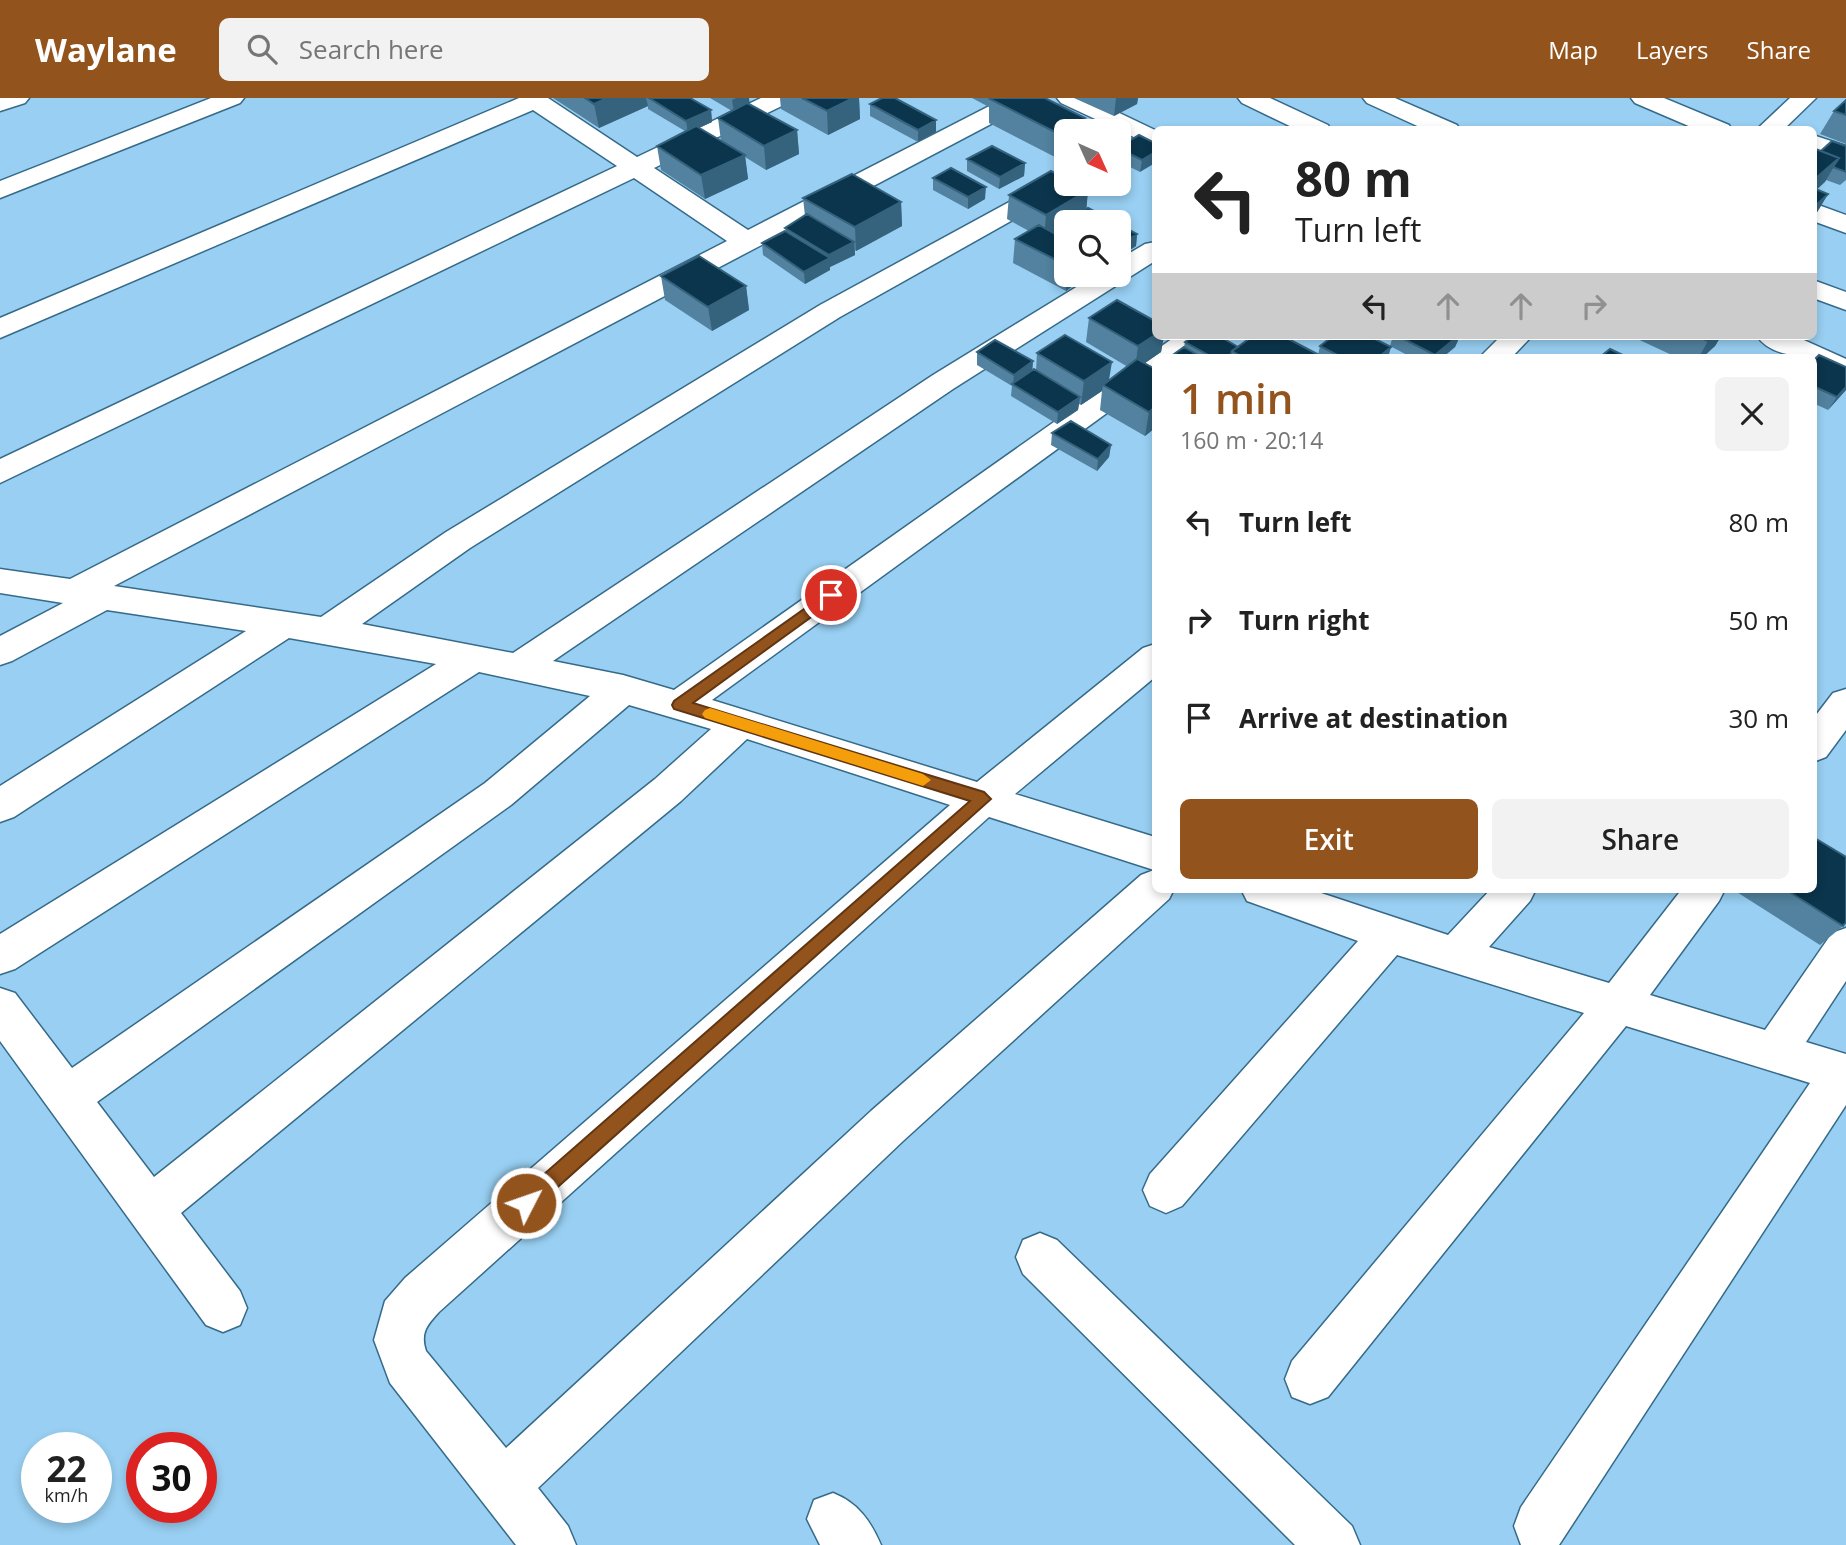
<!DOCTYPE html>
<meta charset="utf-8">
<style>
:root{--surface:#fff;--page:#f2f2f2;--text:#222;--muted:#767676;--accent:#93531c}
body{margin:0;font-family:"Open Sans",sans-serif;background:var(--page);color:var(--text);height:100vh;display:flex;flex-direction:column;font-size:26px;white-space:nowrap}
*{box-sizing:border-box;margin:0}
p{font-size:23px;color:var(--muted)}
.icon{flex:none;width:38px;height:38px;fill:none;stroke:currentColor;stroke-width:2;stroke-linecap:round;stroke-linejoin:round}
.map{position:relative;flex:1;overflow:hidden}
.side{position:absolute;left:1152px;top:256px;width:665px;height:539px;display:flex;flex-direction:column;background:var(--surface);border-radius:10px;box-shadow:0 4px 10px #0003}
.side>*{flex:none}
.hud{position:absolute;left:1152px;top:28px;width:665px;height:214px;border-radius:10px;box-shadow:0 4px 10px #0003;background:#fff;color:var(--text);overflow:hidden}
.needle{width:46px;rotate:135deg}
.fabs{position:absolute;left:1054px;top:21px;display:grid;gap:14px}
.fabs a{display:grid;place-items:center;width:77px;height:77px;border-radius:10px;background:var(--surface);box-shadow:0 4px 10px #0003;font-size:35px}
.speed{position:absolute;left:21px;top:1334px;display:flex;gap:14px;font-size:35px;font-weight:700;text-align:center}
.speed>*{display:grid;place-content:center;width:91px;height:91px;border-radius:50%;background:var(--surface);box-shadow:0 4px 10px #0003;line-height:1}
.speed small{font-size:18px;font-weight:400}
.speed .limit{border:10px solid #d22;background:#fff;color:#111}
.pin{position:absolute;display:grid;place-items:center;width:60px;height:60px;color:#fff;margin:-30px;border:4px solid #fff;border-radius:50%;box-shadow:0 2px 7px #0007}
.me{position:absolute;width:77px;margin:-38px;rotate:49deg;stroke-linejoin:round;filter:drop-shadow(0 0 5px #0008)}
.turn{display:flex;align-items:center;gap:24px;height:147px;padding:0 28px;font-size:32px}
.turn .icon{width:91px;height:91px;stroke-width:2.5}
.turn b{display:block;font-size:49px;line-height:60px}
.lanes{display:flex;align-items:center;height:66px;padding:0 28px;background:#0003;justify-content:center;gap:35px;direction:ltr}
.lanes .off{opacity:.35}
.round{display:grid;place-items:center;flex:none;width:74px;height:74px;border-radius:10px;background:var(--page)}
.summary{display:flex;align-items:center;justify-content:space-between;height:119px;padding:0 28px}
h1{font-size:42px;font-weight:600;line-height:52px;color:var(--accent)}
.action{display:flex;gap:14px;margin-top:auto;padding:14px 28px}
.action a{flex:1;height:80px;border-radius:10px;background:var(--accent);color:#fff;font-size:28px;font-weight:600;line-height:80px;text-align:center}
.action a+a{background:var(--page);color:var(--text)}
ul{padding:0;list-style:none}
li{display:flex;align-items:center;gap:21px;height:98px;padding:0 28px}
li div{flex:1}
li b{display:block;font-size:26px}
li em{font-style:normal}
header{display:flex;align-items:center;gap:42px;box-sizing:border-box;height:98px;padding:0 35px;background:var(--accent);color:#fff}
header strong{font-size:33px}
nav{display:flex;gap:38px;margin-inline-start:auto;font-size:24px}
.search{width:490px;height:63px;background:var(--page);display:flex;align-items:center;gap:18px;box-sizing:border-box;padding:0 24px;border-radius:10px;color:var(--muted);font-size:26px}
.map>svg:first-child{display:block}
</style>
<header>
<strong>Waylane</strong>
<div class="search"><svg class="icon" aria-label="search" viewBox="0 0 24 24"><circle cx="10" cy="10" r="6"/><path d="M15 15l6 6"/></svg>Search here</div>
<nav><a>Map</a><a>Layers</a><a>Share</a></nav>
</header>
<div class="map">
<svg width="1846" height="1447" viewBox="0 0 1846 1447">
<rect width="100%" height="100%" fill="#98cff2"/>
<g fill="none" stroke-linecap="round" stroke-linejoin="round">
<defs>
<path id="minor" d="M0,0H29L25,5L0,13Z
M211,0H244L240,5L0,100V83Z
M519,0H548L637,59L761,0H792L788,5L654,70L748,132L1005,0H1035L1031,5L114,488L321,519L446,434L820,207L1057,78L1066,75V86H1077L840,219L470,450L362,526L513,555L933,277L1096,177H1118V162L1145,146L1155,144V163L953,291L553,563L623,577L674,592L1176,238H1210C1196,260 1178,259 1155,259V280L712,602L977,684L1143,550L1155,546V579L1015,696L1155,739V791H1174L1169,801L903,1043L538,1390L568,1428L576,1447H516L390,1285L374,1242L385,1203L405,1180L950,707L747,641L681,703L181,1115L240,1193L247,1210L240,1227L223,1234L206,1227L0,943V890L15,895L72,970L485,685L590,598L479,574L15,871L0,876V836L436,566L289,540L14,719L0,724V688L246,533L107,512L12,563L0,567V538L63,505L0,495V471L70,481L727,143L634,80L0,385V361L617,68L533,12L0,240V220ZM629,607L711,631L655,681L154,1079L97,1004L511,707ZM989,719L1154,772L1141,777L871,1013L506,1350L426,1253C420,1235 427,1227 439,1214Z
M1057,0H1088L1155,32V49L1061,5Z
M1238,0H1270L1328,27L1331,32H1298L1242,5Z
M1363,0H1395L1457,27L1460,32H1426L1367,5Z
M1631,0H1664L1729,27L1732,32H1698L1635,5Z
M1790,0H1816L1783,32H1756Z
M1813,37L1846,48V65L1813,53Z
M1813,105L1846,117V135L1813,123Z
M1813,182L1846,194V212L1813,200Z
M1501,238H1532L1512,259H1480Z
M1757,238H1795L1846,261V281L1813,268V259C1794,259 1768,255 1757,238Z
M1846,591V632L1826,659L1813,664V621L1833,595Z
M1241,791H1309L1448,837L1491,791H1536L1530,803L1489,849L1609,885L1682,791H1725L1719,803L1650,897L1765,932L1832,835L1846,830V883L1806,944L1846,956V1007L1559,1447H1521L1514,1428L1521,1409L1810,985L1626,928L1328,1299L1310,1306L1292,1299L1285,1281L1292,1263L1584,915L1397,857L1182,1108L1166,1115L1150,1108L1143,1092L1150,1076L1358,843L1247,803Z
M1040,1135L1057,1142L1352,1428L1360,1447H1295L1023,1176L1016,1159L1023,1142Z
M833,1395C858,1405 870,1422 881,1447H820L807,1421L814,1402Z"/>
</defs>
<use href="#minor" stroke="#356a89" stroke-width="3"/>
<use href="#minor" fill="#fff" fill-rule="evenodd"/>
</g>
<path fill="#52829f" d="M553,0H690L711,12L712,24L699,30L721,43L718,20L732,13L710,0H749V6L797,32L799,56L766,72L745,59L748,81L705,101L661,72L657,48L685,33L648,11V8L599,30Z
M780,0H859L860,21L828,37L781,11Z
M972,0H1045L1085,20L1083,33H1066V53L1055,59L989,25V9Z
M1074,0H1138L1137,6L1114,18Z
M1846,2V46L1820,36L1834,13Z
M870,6L936,22V34L918,44L870,18Z
M1155,45L1140,74L1118,63V49Z
M1846,48V82L1840,87L1826,82L1816,91L1828,96L1813,121V50L1821,53Z
M967,61L1025,65L1024,78L999,91L967,73Z
M933,80L985,101L968,111L933,92Z
M1088,92L1086,112L1115,124H1066L1054,135L1066,142V177H1086V178L1066,193L1013,165L1015,141L1029,133L1007,121L1009,97Z
M803,100L901,104L902,128L856,153L855,152V157L830,169V172L805,186L763,157L762,145L786,133L785,130L805,118Z
M1118,126L1137,136L1136,148L1119,159Z
M661,178L746,188L749,212L712,233L665,202Z
M1089,220L1155,238H1164L1161,254L1145,265L1155,271V330L1145,338L1100,312L1102,293L1081,307L1079,306L1078,312L1057,326L1011,298L1012,288L977,267V254L1033,263L1032,272L1036,273L1037,255L1109,283L1128,269L1086,244Z
M1393,238H1460L1455,249L1443,259H1411L1390,248Z
M1631,238H1721L1715,248L1703,259H1676Z
M1185,244L1318,257L1320,248L1391,249L1388,259H1170L1184,249Z
M1813,263L1846,269V292L1828,312L1813,305Z
M1052,335L1111,347L1109,359L1097,373L1051,347Z
M1732,791H1813L1843,828L1820,847Z"/>
<path fill="#35637e" d="M607,0H646L648,8L599,30L594,6Z
M736,0H749L750,7L734,14L732,2Z
M853,0H859L860,21L828,37L827,13Z
M1116,0H1138L1137,6L1114,18Z
M711,12L712,24L688,35L686,23Z
M1085,20L1083,33H1066V53L1055,59L1057,35Z
M936,22V34L918,44V32Z
M797,32L799,56L766,72L764,48Z
M1155,54V65L1140,74L1142,62Z
M745,57L748,81L705,101L701,77Z
M1839,60L1825,84L1813,95V86L1816,80Z
M1025,65L1024,78L999,91L1000,79Z
M986,89L985,101L968,111V99Z
M1088,92L1086,116L1071,121V124H1066V129L1044,142L1046,117Z
M1828,96L1813,121V110Z
M901,104L902,128L856,153L855,129Z
M1137,136L1136,148L1119,159L1120,147Z
M854,144L855,157L830,169V172L805,186L804,174L829,160V157Z
M1067,177H1086V178L1066,193Z
M746,188L749,212L712,233L708,209Z
M1155,237V238H1164L1161,254L1135,272L1138,248Z
M1458,238H1460L1455,249L1443,259H1434L1435,257Z
M1714,238H1721L1715,248L1703,259H1699L1708,243Z
M1391,249L1388,259H1379Z
M1033,263L1032,275L1013,286L1014,277Z
M1112,264L1108,288L1103,287L1102,293L1081,307L1084,283Z
M1846,289V292L1828,312L1837,299Z
M1080,299L1078,312L1057,326L1058,314Z
M1155,309V330L1145,338L1149,314Z
M1111,347L1109,359L1097,373L1098,361Z"/>
<path fill="#0b354c" stroke="#35637e" stroke-width="2" d="M585,0H607L594,6Z
M649,0H690L711,12L686,23Z
M802,0H853L827,13Z
M882,0H895L936,22L918,32L870,6Z
M992,0H1045L1085,20L1057,35L990,1Z
M1846,2V17L1834,13Z
M747,5L797,32L764,48L718,20Z
M696,28L745,57L701,77L657,48Z
M1139,37L1155,45V54L1142,62L1118,50Z
M1832,43L1846,48V74L1833,69L1839,60L1821,53Z
M992,48L1025,65L1000,79L967,61Z
M1813,50L1839,60L1816,80L1813,79Z
M951,70L986,89L968,99L933,80Z
M1051,73L1066,81V86H1076L1088,92L1046,117L1009,97Z
M852,76L901,104L855,129L803,100Z
M1813,90L1828,96L1813,110Z
M1088,110L1115,124H1078L1071,121Z
M807,116L854,144L829,157L785,130Z
M1118,126L1137,136L1120,147L1118,146Z
M1039,127L1066,142V167L1015,141Z
M785,133L830,160L804,174L762,145Z
M699,158L746,188L708,209L661,178Z
M1117,202L1155,223V237L1138,248L1089,220Z
M1065,237L1112,264L1084,283L1037,255Z
M1193,238H1219L1238,249L1232,253L1230,259H1212L1185,244Z
M1253,238H1283L1321,258L1242,259L1232,253Z
M1333,238H1369L1391,249L1379,259H1341L1320,248Z
M1398,238H1458L1435,257Z
M1697,238H1714L1708,243Z
M995,242L1033,263L1014,277L977,254Z
M1184,249L1201,259H1170Z
M1610,251L1627,259H1600Z
M1819,257L1846,269V289L1837,299L1813,288V263Z
M1137,261L1155,271V309L1149,314L1103,287Z
M1034,271L1080,299L1058,314L1012,286Z
M1071,323L1111,347L1098,361L1052,335Z
M1813,739L1846,759V824L1843,828L1785,791H1813Z"/>
<path fill="#93531c" stroke="#603612" stroke-width="2" d="M831,492L838,497L836,501L693,605L984,694L991,701L532,1112L526,1114L519,1112L516,1105L519,1098L970,703L674,611L672,607L674,603Z"/>
<path fill="#f59e0b" d="M710,610L923,676L931,682L923,688L705,620L702,616L705,612Z"/>
</svg>
<div class="fabs">
<a><svg class="needle" viewBox="-14 -14 28 28"><path d="M0-13l5 13h-10z" fill="#e53935"/><path d="M0 13l5-13h-10z" fill="#767676"/></svg></a>
<a><svg class="icon" aria-label="search" viewBox="0 0 24 24"><circle cx="10" cy="10" r="6"/><path d="M15 15l6 6"/></svg></a>
</div>
<div class="speed"><div>22<small>km/h</small></div><div class="limit">30</div></div>
<div class="pin" style="left:831px;top:497px;background:#d93025"><svg class="icon" aria-label="arrive" viewBox="0 0 24 24"><path d="M6 21V4h12l-3 4 3 4H6"/></svg></div>
<svg class="me" style="left:526px;top:1105px" viewBox="-20 -20 40 40"><circle r="17" fill="#93531c" stroke="#fff" stroke-width="3"/><path d="M0-11L8 9 0 5-8 9z" fill="#fff"/></svg>
<div class="hud">
<div class="turn"><svg class="icon" aria-label="left" viewBox="0 0 24 24"><path d="M17 20v-9H6M10 6l-5 5 5 5"/></svg><div><b>80 m</b>Turn left</div></div>
<div class="lanes"><svg class="icon" aria-label="left" viewBox="0 0 24 24"><path d="M17 20v-9H6M10 6l-5 5 5 5"/></svg><svg class="icon off" aria-label="ahead" viewBox="0 0 24 24"><path d="M12 20V5M6 11l6-6 6 6"/></svg><svg class="icon off" aria-label="ahead" viewBox="0 0 24 24"><path d="M12 20V5M6 11l6-6 6 6"/></svg><svg class="icon off" aria-label="right" viewBox="0 0 24 24"><path d="M7 20v-9h11M14 6l5 5-5 5"/></svg></div>
</div>
<section class="side">
<div class="summary"><div><h1>1 min</h1><p>160 m · 20:14</p></div><a class="round"><svg class="icon" aria-label="close" viewBox="0 0 24 24"><path d="M6 6l12 12M18 6L6 18"/></svg></a></div>
<ul>
<li><svg class="icon" aria-label="left" viewBox="0 0 24 24"><path d="M17 20v-9H6M10 6l-5 5 5 5"/></svg><div><b>Turn left</b></div><em>80 m</em></li>
<li><svg class="icon" aria-label="right" viewBox="0 0 24 24"><path d="M7 20v-9h11M14 6l5 5-5 5"/></svg><div><b>Turn right</b></div><em>50 m</em></li>
<li><svg class="icon" aria-label="arrive" viewBox="0 0 24 24"><path d="M6 21V4h12l-3 4 3 4H6"/></svg><div><b>Arrive at destination</b></div><em>30 m</em></li>
</ul>
<div class="action"><a>Exit</a><a>Share</a></div>
</section>
</div>
